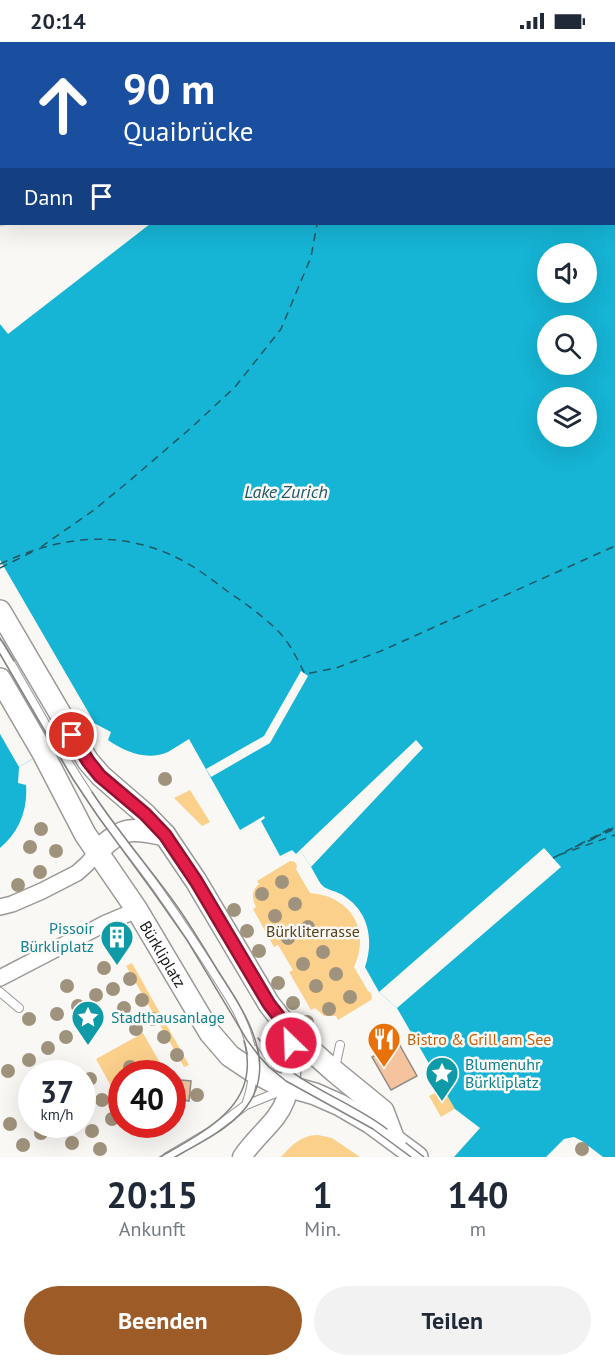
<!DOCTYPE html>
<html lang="de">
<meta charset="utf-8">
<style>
:root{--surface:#fff;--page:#f2f2f3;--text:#1f2937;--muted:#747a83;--accent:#9d5b28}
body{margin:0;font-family:"PT Sans",sans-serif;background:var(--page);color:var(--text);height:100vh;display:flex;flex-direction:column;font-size:22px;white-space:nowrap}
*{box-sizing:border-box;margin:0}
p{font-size:20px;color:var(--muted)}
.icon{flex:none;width:33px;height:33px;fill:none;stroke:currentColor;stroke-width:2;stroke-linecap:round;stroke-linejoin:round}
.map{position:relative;height:1115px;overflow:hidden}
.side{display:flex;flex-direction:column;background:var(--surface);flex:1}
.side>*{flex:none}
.guide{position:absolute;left:0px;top:0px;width:615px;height:183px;box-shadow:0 6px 24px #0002;background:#1a4fa0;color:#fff;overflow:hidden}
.fabs{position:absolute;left:537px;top:201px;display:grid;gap:12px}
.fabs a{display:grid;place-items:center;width:60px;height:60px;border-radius:50%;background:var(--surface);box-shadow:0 6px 24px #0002;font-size:30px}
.speed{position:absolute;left:18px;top:1018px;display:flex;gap:12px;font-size:30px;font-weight:700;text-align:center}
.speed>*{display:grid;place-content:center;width:78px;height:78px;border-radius:50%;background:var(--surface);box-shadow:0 6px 24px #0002;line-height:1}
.speed small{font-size:15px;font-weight:400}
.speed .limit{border:9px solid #d22;background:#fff;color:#111}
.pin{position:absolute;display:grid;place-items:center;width:51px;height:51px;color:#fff;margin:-26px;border:3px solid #fff;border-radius:50%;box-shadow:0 2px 6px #0007}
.me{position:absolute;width:66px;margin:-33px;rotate:336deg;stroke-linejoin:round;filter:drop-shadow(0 0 4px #0008)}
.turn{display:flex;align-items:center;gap:21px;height:126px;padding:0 24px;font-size:27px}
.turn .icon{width:78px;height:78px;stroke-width:2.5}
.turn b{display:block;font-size:42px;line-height:51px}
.then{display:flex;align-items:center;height:57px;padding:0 24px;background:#0003;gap:12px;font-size:22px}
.eta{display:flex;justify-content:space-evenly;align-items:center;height:102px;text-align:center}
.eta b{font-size:36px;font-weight:700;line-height:42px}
.button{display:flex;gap:12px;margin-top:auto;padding:12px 24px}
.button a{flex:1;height:69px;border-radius:36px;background:var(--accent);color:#fff;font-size:24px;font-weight:700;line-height:69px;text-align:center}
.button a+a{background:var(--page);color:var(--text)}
.status{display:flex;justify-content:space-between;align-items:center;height:42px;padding:0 30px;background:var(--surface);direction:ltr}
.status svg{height:16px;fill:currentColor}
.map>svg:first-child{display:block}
</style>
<div class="status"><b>20:14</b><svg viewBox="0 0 49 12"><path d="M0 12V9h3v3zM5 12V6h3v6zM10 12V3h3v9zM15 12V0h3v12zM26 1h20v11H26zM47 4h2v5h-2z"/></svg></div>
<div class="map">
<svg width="615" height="1115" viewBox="0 0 615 1115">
<rect width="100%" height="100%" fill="#faf8f5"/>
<path fill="#fbd08b" d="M190,748L210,780L202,784L174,756Z
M290,819L295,820L297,824L296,827L310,851C351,854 371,888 354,925L368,949L371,951L372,956L371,958L338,978L336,974H324L315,966L311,968L289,930L293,928L278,903L274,905L253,867L256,865C252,856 251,849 259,842L257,839Z
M132,921L189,1023L184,1025L126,924Z
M143,991L163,1026L153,1032H122L121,1050L116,1053L96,1017Z
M444,1046L456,1066L441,1075L429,1054Z
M318,1093L332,1096L360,1115H281C291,1104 301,1093 318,1093Z"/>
<path fill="#16b4d5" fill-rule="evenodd" d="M383,0H615V1115H603L582,1099L574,1095L564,1097L546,1115H454L480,1086L455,1067L397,966L379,950L365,925C374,898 369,870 344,854C339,850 325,847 323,844C320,842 317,835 315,832C311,824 305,816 300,808L296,812L292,808L280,814L261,779L265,776L264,774L240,788L189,697C182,701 175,706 168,710C147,719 125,710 108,698L111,690L94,681L19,725L18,741L26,743C28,768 19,790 0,806V282L8,292L150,182H614V2L381,1ZM548,212H586V250H548ZM548,284H586V322H548ZM548,356H586V394H548Z"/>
<path fill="#faf8f5" d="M0,518L94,680L19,725L0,692Z
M301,629L308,634L270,701L211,735L206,727L264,694Z
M416,698L423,706L311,825L300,808Z
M544,806L561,825L397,966L379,950Z"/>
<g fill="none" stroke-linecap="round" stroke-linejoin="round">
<path stroke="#205866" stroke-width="1.5" stroke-dasharray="8 6" stroke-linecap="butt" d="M614,116H615
M41,505L94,468L128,440L192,385L235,345L281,287L311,215L317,182
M0,522C55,496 112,487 169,512C190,521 209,535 227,549C245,561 263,574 278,589C290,601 297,617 305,632L336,626L381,609L615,504
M0,526L34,509
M605,791L615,787
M594,796L615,785
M575,805L595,796
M559,813L615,793
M553,816L615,784"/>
</g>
<path fill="#f5c49f" stroke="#8d8a88" stroke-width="1.5" d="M398,1000L417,1034L391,1048L372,1015Z
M181,1038L191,1039L189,1059L178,1057Z"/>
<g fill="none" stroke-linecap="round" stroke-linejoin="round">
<defs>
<path id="service" d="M0,603C34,661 65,721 104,775C123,802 145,828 164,856C179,877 193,899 207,920C221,942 239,967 247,992C256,1018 255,1037 246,1063
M0,950L19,966
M254,1008L261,1019L272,1032
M335,1026L340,1003
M167,1115L211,1089L246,1063L283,1048"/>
<path id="minor" d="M0,865L12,862L42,849L77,831L87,822L98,809
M0,936L106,881L137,868"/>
<path id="tertiary" d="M242,1115C252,1100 265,1089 276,1075C295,1050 292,1019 290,989"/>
<g id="secondary">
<path d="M0,119H2"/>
<path d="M0,569L88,719L101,734L145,772L165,793L196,839L269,962L290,989L307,1005L334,1029L383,1069L394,1098"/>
<path id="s1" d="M0,637L43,711L85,792L137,868L210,991L230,1014L254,1030L273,1040L315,1052L340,1063L371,1081L417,1115"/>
<path d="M98,809C122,784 133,786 165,793"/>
</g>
<path id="primary" d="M192,2L194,0
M0,86H2
M0,171L2,169"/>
</defs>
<use href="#service" stroke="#9b9997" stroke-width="10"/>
<use href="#minor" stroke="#9b9997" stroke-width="18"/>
<use href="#tertiary" stroke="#9b9997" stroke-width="21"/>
<use href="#secondary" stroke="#9b9997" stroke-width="24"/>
<use href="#primary" stroke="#d6d5d5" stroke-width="27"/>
<use href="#service" stroke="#fff" stroke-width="8"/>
<use href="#minor" stroke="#fff" stroke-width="15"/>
<use href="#tertiary" stroke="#fff" stroke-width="18"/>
<use href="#secondary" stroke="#fff" stroke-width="21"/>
<use href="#primary" stroke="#d1a7d3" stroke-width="24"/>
<path stroke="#858482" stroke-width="1.5" d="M0,596L14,619
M0,612L73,737L97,773L154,851L187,898L247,998L259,1014L269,1025L286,1039L373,1087L411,1115
M92,750C117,788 147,823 174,860C190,882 204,906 218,929C232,951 249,975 256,1001C262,1020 261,1041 251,1058C235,1085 201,1100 175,1115
M258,996C290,1042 343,1054 387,1087
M406,1101L424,1115
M160,1115C206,1088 262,1063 244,999"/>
</g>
<g fill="#a0937d">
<circle cx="165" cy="737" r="7"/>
<circle cx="41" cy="787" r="7"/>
<circle cx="30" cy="805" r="7"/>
<circle cx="56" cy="809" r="7"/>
<circle cx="40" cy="830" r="7"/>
<circle cx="282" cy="840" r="7"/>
<circle cx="18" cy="843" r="7"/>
<circle cx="262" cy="852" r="7"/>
<circle cx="295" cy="862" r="7"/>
<circle cx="234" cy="868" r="7"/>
<circle cx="275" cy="874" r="7"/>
<circle cx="308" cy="885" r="7"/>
<circle cx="247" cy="889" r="7"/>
<circle cx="288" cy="896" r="7"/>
<circle cx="259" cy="909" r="7"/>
<circle cx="323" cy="910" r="7"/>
<circle cx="303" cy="922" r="7"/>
<circle cx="104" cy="926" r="7"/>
<circle cx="336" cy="932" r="7"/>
<circle cx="130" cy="937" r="7"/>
<circle cx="278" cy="941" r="7"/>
<circle cx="67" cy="944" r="7"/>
<circle cx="316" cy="944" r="7"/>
<circle cx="113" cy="947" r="7"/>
<circle cx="96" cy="953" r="7"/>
<circle cx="350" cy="955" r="7"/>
<circle cx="142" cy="958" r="7"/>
<circle cx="293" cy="961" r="7"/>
<circle cx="78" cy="964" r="7"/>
<circle cx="124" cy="966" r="7"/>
<circle cx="329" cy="967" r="7"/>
<circle cx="57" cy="972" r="7"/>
<circle cx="29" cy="977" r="7"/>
<circle cx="153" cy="977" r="7"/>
<circle cx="90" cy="980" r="7"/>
<circle cx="307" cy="980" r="7"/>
<circle cx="136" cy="987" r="7"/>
<circle cx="66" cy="995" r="7"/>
<circle cx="164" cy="995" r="7"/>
<circle cx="48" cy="1006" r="7"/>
<circle cx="177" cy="1013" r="7"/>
<circle cx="29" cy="1018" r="7"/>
<circle cx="130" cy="1025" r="7"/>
<circle cx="8" cy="1029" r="7"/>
<circle cx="90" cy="1037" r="7"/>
<circle cx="197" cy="1053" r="7"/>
<circle cx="102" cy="1058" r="7"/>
<circle cx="112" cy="1077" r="7"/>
<circle cx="10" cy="1082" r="7"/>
<circle cx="92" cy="1089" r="7"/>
<circle cx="41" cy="1091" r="7"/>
<circle cx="72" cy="1101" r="7"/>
<circle cx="23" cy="1103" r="7"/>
<circle cx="100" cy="1107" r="7"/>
<circle cx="582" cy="1107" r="7"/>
</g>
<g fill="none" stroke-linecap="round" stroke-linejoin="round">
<defs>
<path id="route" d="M72,693L88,719L100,734L145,772L165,793L196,839L269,962L290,989L291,1001"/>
</defs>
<use href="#route" stroke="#92132f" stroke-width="15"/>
<use href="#route" stroke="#e11d48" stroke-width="10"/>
</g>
<defs>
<symbol id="building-pin" viewBox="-11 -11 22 30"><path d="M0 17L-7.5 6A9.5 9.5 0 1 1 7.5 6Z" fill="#0f9aa8" stroke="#faf8f5"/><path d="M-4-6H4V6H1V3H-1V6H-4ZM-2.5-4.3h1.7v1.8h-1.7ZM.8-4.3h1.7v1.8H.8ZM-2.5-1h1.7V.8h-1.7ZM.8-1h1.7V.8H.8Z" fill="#fff"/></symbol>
<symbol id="sight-pin" viewBox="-11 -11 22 30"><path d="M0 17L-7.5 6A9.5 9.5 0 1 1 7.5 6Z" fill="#0f9aa8" stroke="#faf8f5"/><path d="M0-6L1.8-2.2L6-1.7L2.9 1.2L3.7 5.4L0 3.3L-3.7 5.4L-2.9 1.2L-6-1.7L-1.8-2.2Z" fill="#fff"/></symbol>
<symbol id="restaurant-pin" viewBox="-11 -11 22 30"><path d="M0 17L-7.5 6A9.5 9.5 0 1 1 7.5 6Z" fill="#e8710a" stroke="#faf8f5"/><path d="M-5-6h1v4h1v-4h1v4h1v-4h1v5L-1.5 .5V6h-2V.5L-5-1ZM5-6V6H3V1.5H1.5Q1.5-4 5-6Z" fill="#fff"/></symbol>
</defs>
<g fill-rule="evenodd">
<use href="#building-pin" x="98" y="876" width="38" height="52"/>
<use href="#sight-pin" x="69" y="956" width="38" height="52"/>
<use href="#restaurant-pin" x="365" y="978" width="38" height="52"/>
<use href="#sight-pin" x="423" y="1012" width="38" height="52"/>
</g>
<g text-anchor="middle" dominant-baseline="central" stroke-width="5" stroke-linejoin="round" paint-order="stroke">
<g font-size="16" fill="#0d838f" stroke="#faf8f5" text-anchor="start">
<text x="94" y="886" text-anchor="end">Pissoir<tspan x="94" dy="18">Bürkliplatz</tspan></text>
<text x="111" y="975">Stadthausanlage</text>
<text x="465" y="1022">Blumenuhr<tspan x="465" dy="18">Bürkliplatz</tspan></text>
</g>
<g font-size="16" fill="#56401a" stroke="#faf8f5">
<text x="313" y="889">Bürkliterrasse</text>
</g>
<g font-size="16" fill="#191817" stroke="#faf8f5">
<text stroke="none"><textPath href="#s1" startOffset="320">Bürkliplatz</textPath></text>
</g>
<g font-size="16" fill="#c56008" stroke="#faf8f5" text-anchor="start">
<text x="407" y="997">Bistro &amp; Grill am See</text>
</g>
<g font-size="18" font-style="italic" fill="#205866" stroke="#faf8f5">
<text x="286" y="449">Lake Zurich</text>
</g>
</g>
</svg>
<div class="fabs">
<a><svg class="icon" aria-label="sound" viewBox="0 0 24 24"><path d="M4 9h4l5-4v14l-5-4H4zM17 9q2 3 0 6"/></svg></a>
<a><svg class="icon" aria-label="search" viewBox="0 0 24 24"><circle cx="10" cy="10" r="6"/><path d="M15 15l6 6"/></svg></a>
<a><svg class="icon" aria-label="layers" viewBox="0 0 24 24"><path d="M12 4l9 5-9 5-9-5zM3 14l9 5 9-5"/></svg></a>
</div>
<div class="speed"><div>37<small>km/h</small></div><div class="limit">40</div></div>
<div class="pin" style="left:72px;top:693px;background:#d93025"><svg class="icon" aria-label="arrive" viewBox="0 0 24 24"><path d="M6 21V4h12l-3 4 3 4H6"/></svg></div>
<svg class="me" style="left:291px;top:1001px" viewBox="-20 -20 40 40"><circle r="17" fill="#e11d48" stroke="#fff" stroke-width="3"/><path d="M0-11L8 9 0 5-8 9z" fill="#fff"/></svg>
<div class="guide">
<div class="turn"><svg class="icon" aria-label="ahead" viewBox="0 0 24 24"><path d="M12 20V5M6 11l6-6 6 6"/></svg><div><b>90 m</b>Quaibrücke</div></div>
<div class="then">Dann<svg class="icon" aria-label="arrive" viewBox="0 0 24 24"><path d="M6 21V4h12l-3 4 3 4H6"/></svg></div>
</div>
</div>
<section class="side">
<div class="eta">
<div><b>20:15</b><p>Ankunft</p></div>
<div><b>1</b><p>Min.</p></div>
<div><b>140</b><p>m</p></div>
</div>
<div class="button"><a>Beenden</a><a>Teilen</a></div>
</section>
